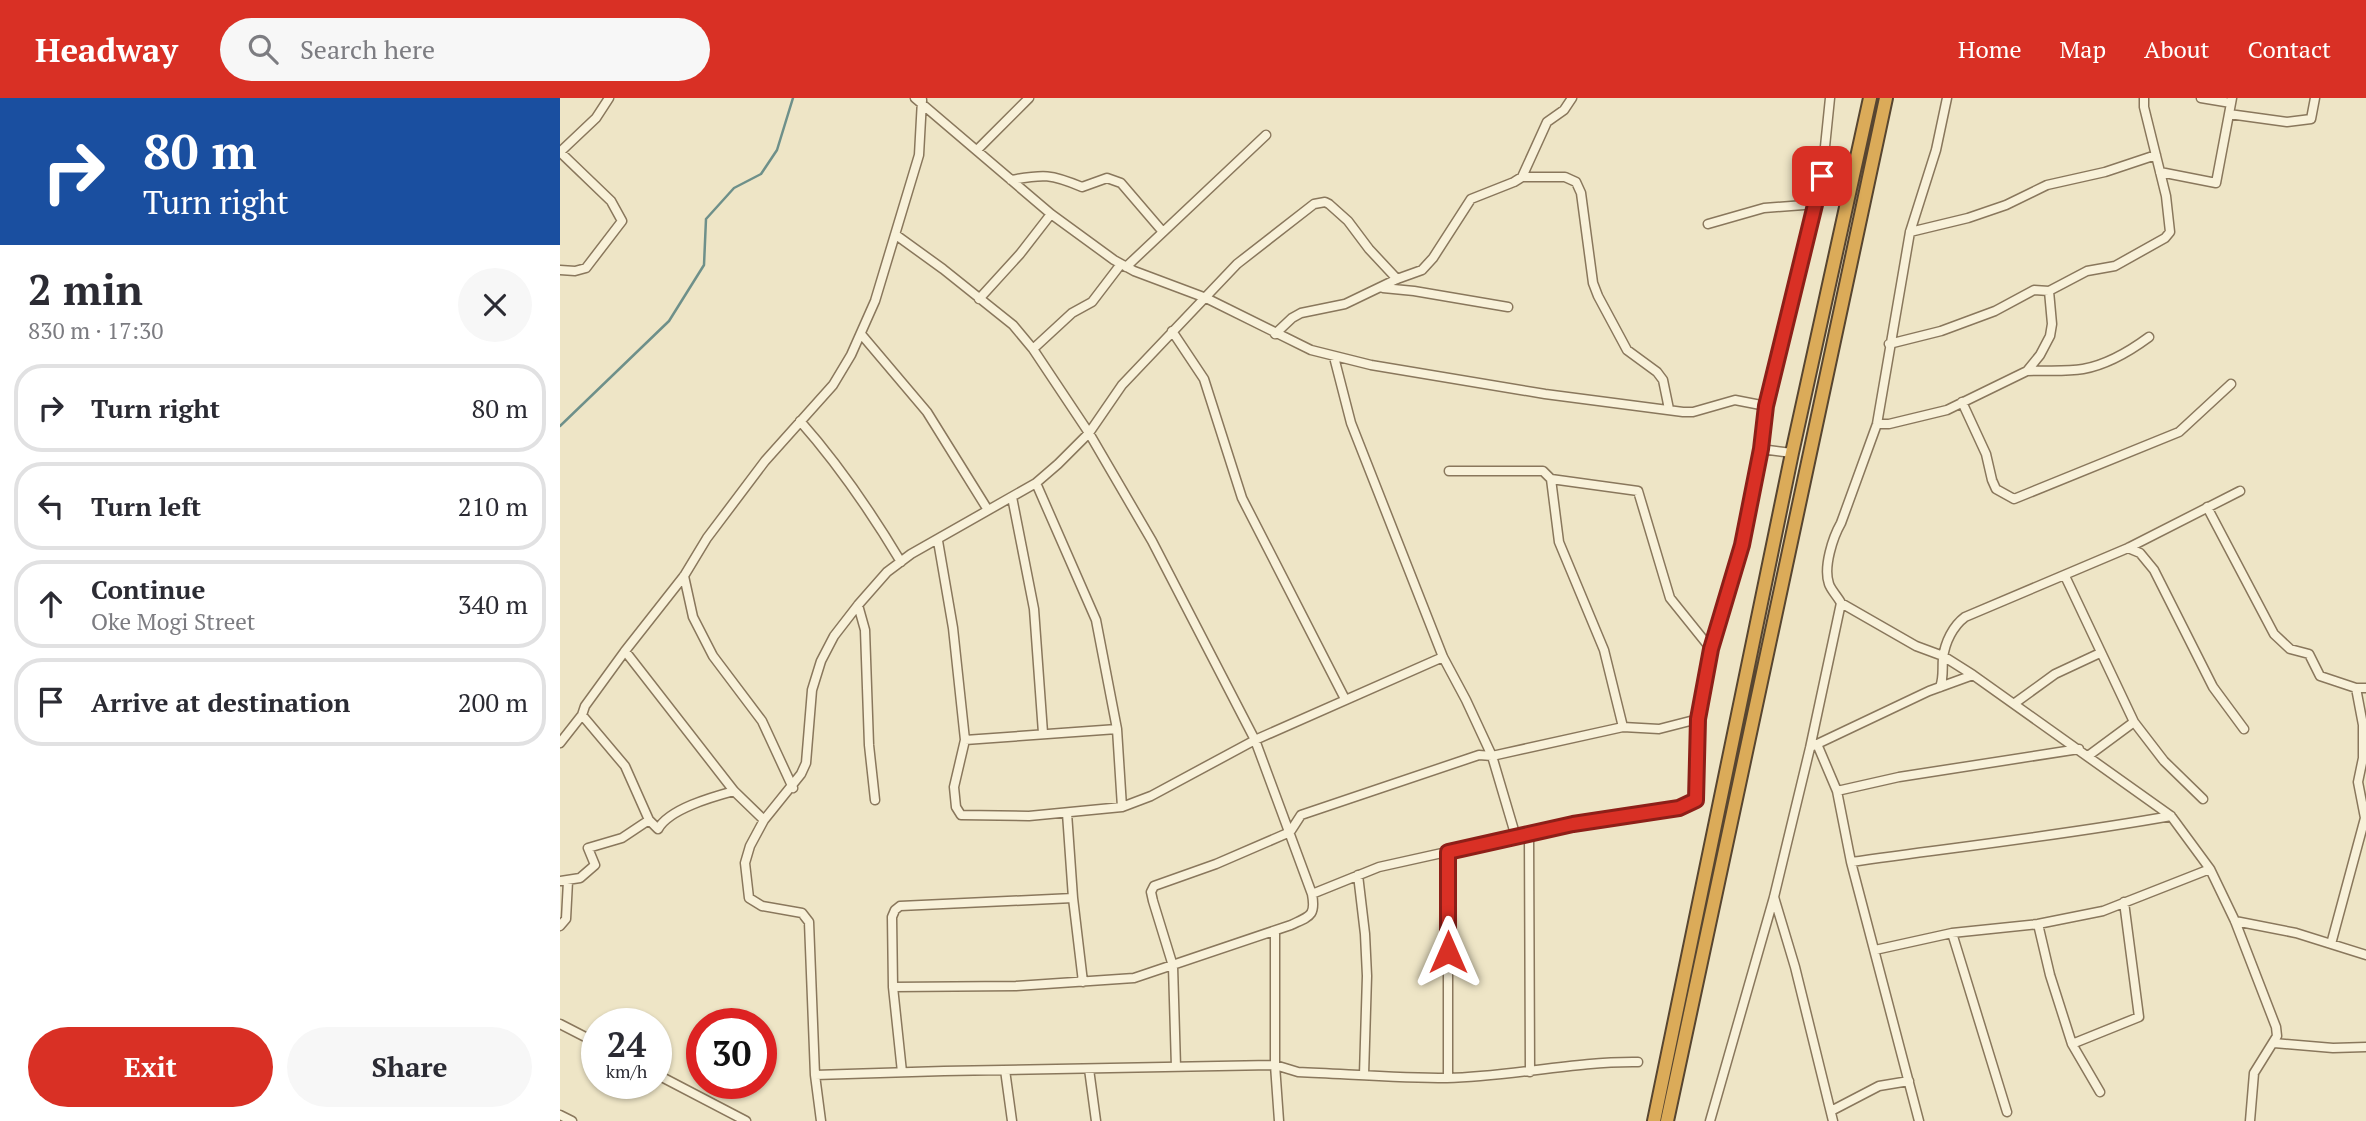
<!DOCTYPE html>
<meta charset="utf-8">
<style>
:root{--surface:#fff;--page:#f7f7f7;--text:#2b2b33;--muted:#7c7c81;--line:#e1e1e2;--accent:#d93025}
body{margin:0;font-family:"PT Serif",serif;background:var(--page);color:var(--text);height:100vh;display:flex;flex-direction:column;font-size:26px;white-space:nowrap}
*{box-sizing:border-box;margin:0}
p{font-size:23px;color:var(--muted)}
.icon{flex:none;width:38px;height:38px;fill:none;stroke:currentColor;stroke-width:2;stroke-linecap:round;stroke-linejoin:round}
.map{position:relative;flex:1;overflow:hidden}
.drawer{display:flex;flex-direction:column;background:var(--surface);width:560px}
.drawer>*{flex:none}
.top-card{background:#1a4fa0;color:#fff;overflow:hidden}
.speed{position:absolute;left:21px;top:910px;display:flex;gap:14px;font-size:35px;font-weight:700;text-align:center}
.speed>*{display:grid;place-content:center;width:91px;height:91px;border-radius:50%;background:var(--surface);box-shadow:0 2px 5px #0004;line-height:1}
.speed small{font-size:18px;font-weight:400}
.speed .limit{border:10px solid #d22;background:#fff;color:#111}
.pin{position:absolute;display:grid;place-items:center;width:60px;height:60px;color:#fff;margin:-30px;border-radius:14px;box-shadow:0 4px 10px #0006}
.me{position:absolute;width:77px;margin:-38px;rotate:0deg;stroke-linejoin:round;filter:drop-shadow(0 0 5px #0008)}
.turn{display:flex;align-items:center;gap:24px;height:147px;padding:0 28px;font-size:32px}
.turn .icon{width:91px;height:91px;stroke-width:2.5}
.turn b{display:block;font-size:49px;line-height:60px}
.round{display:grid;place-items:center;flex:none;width:74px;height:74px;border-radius:37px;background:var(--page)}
.headline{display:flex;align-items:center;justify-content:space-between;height:119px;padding:0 28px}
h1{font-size:42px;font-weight:600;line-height:52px}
.primary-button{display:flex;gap:14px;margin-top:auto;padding:14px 28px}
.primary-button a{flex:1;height:80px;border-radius:42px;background:var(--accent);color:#fff;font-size:28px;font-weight:600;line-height:80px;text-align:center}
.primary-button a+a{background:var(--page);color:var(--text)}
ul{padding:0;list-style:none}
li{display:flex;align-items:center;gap:21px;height:88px;margin:0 14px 10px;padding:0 14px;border:4px solid var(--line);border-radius:28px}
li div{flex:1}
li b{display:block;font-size:26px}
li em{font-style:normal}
header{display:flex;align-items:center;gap:42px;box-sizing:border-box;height:98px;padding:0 35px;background:var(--accent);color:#fff}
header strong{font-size:33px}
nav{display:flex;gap:38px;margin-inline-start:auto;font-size:24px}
.search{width:490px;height:63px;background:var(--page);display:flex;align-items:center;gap:18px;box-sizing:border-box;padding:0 24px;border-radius:38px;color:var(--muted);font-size:26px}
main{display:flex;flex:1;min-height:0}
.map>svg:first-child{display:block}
</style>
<header>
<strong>Headway</strong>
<div class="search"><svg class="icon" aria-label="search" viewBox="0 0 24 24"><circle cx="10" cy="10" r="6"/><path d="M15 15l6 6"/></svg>Search here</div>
<nav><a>Home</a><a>Map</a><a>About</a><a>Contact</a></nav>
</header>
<main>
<section class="drawer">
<div class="top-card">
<div class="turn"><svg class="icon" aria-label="right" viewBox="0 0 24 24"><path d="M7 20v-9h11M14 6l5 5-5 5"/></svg><div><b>80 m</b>Turn right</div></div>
</div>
<div class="headline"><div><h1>2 min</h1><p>830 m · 17:30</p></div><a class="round"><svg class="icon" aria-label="close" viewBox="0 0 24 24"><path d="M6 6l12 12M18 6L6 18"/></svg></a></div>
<ul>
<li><svg class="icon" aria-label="right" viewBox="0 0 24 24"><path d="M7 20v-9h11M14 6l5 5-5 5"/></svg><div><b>Turn right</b></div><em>80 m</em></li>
<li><svg class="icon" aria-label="left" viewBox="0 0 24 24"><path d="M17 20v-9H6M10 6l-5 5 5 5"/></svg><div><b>Turn left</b></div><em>210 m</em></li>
<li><svg class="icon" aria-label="ahead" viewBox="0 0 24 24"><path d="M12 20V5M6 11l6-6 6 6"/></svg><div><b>Continue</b><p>Oke Mogi Street</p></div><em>340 m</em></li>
<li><svg class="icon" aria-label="arrive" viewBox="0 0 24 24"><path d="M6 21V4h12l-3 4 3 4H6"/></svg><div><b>Arrive at destination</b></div><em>200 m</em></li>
</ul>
<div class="primary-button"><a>Exit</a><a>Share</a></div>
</section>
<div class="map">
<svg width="1806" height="1023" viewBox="0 0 1806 1023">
<rect width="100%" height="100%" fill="#eee5c6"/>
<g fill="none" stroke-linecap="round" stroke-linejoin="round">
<path stroke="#6e908a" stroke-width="2.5" d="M0,328L109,223L144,167L146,121L174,90L201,76L217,52L233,0"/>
<defs>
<path id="minor" d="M355,0L491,116L554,162L574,173L646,200L751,252L811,267L985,296L1123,314H1133L1175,302L1206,308
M1641,0L1671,5
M1669,16L1727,24L1751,21L1755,0
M417,52L469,0
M0,54L36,20L49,0
M1600,74L1656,85L1672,0
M962,79H1005L1016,84L1021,95L1033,185L1038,198L1067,252L1097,274L1103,282L1109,311
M451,82C484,76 491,76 522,89L547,80L561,85L603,134
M1148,126L1204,110L1257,106
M1350,134L1408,120L1446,107L1487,87L1545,74L1596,57
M566,169L706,37
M0,172L15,173L26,170L62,123L51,103L0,54
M823,190L854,193L948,209
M419,201L460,156L491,116
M612,233L644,281L682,400L785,601
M301,236L367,314L428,412
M715,236L732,220L741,215L785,206L837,181L862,172L873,160L911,101L954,84L962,79L987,24L1004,12L1012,0
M1329,246L1381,233L1435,213L1474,192L1489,193L1527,173L1555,168L1605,140L1610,134L1606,98L1584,9V0
M473,251L512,215L532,204L561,166
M774,259L791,325L883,559L906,602L932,658L956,739
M1467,273C1485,272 1505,274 1523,271C1546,267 1570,253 1589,239
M1402,304L1426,356L1432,382L1436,391L1454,401L1619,334L1671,286
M240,323C279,367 311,414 341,464
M1317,326H1329L1387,312L1467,273L1480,257L1490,238L1492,226L1489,193
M1201,351L1232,355
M889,373H983L991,381L1078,393L1110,500L1151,551
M476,385L536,522L557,631L562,709
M452,399L474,511L483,635
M1647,409L1714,536L1730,551L1749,556L1760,578L1796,590H1806
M378,443L393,530L405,642L394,689L396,709L401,717L469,718L562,709L591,698L695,642L883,559
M1568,450L1580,455L1594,472L1653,589L1684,631
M124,478L133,519L153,558L202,623L233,690
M1505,478L1574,624L1604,663L1643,701
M1281,505L1356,548L1383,558L1413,577L1611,718L1650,771L1675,823L1716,929L1717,938L1694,975L1690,1023
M298,507L305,532L309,647L315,702
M65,553L174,693L204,722
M1380,589C1384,579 1382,571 1383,560C1385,544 1393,528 1405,519L1568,450L1680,393
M1455,605L1495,576L1540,555
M22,617L65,668L89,722L98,731C109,711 152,699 174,693
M1063,629L1099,631L1138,621
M405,642L557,631
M0,645L22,617L25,608L65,553L124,478L147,440L205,363L273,287L291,257L315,203L359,57L362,2
M1257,646L1277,693L1291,764L1359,1023
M1253,648L1369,593L1413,577
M1528,658L1574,624
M1277,693L1339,679L1519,651
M507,715L513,800L523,884
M969,736L970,974
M1291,764C1397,749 1505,737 1611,718
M798,777L805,836L807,878L804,977
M0,783L20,780L35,767L28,750L62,740L89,722
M752,796L819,769L1013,726L1119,710L1136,702L1138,621L1151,551L1182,447L1201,351L1206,308L1262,78L1270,0
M1214,799L1235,869L1273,1023
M1675,823L1736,835L1806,857
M1478,826L1490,877L1512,946L1540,994
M0,828L6,821L8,783
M715,833V967L719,1023
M1392,835L1447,1014
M1771,846L1805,720L1798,684L1803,660V627L1796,590
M1315,852L1392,835L1478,826L1543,813L1650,771
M333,889L456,888L574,880L731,827C750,818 756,818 752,796L695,642L592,443L529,335L473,251L453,227L383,171L336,137
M0,926L37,945
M1714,945L1773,950L1806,949
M1512,946L1579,919L1564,804
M616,969L613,868L593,803L591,794L594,788L656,766L730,734L741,717L919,657L932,658L1063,629L1044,552L999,444L991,381
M529,971L536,1023
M445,972L452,1023
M342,974L333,889L332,819L335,812L340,808L513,800
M96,976L186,1023
M255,977L384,973L715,967L738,974C788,976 838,980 887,980C951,979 1014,963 1078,964
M888,980V754
M1271,1013L1319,988L1349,983
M0,1017L12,1023
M261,1023L255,977L249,824L242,815L202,808L189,800L185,765L190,748L204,722L241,676L246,665L252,592L261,563L274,538L298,507L327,474L351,456L476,385L498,366L529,335L562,287L677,166L754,106L765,104L769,106L788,123L809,151L837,181
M1150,1023L1214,799L1250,650L1281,505C1278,499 1271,492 1269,486C1263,469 1273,439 1281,425L1317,326L1350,134L1376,52L1387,0"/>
<path id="highway" d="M1094,1023L1232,355L1310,0
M1107,1023L1326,0"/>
</defs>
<use href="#minor" stroke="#89775c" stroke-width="11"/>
<use href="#highway" stroke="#574530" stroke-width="16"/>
<use href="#minor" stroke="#f8f1d9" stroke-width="8"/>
<use href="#highway" stroke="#dbab59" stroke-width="12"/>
</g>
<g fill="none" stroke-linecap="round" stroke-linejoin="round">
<defs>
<path id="route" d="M888,854V754L1013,726L1119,710L1136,702L1138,621L1151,551L1182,447L1201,351L1206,308L1262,78"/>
</defs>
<use href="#route" stroke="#8d1f18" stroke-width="18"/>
<use href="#route" stroke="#d93025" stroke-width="12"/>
</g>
</svg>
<div class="speed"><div>24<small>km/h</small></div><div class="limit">30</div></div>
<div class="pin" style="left:1262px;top:78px;background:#d93025"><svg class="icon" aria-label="arrive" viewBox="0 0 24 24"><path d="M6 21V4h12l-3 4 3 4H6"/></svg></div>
<svg class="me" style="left:888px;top:854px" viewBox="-20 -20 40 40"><path d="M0-17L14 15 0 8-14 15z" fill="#d93025" stroke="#fff" stroke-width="4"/></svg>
</div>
</main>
